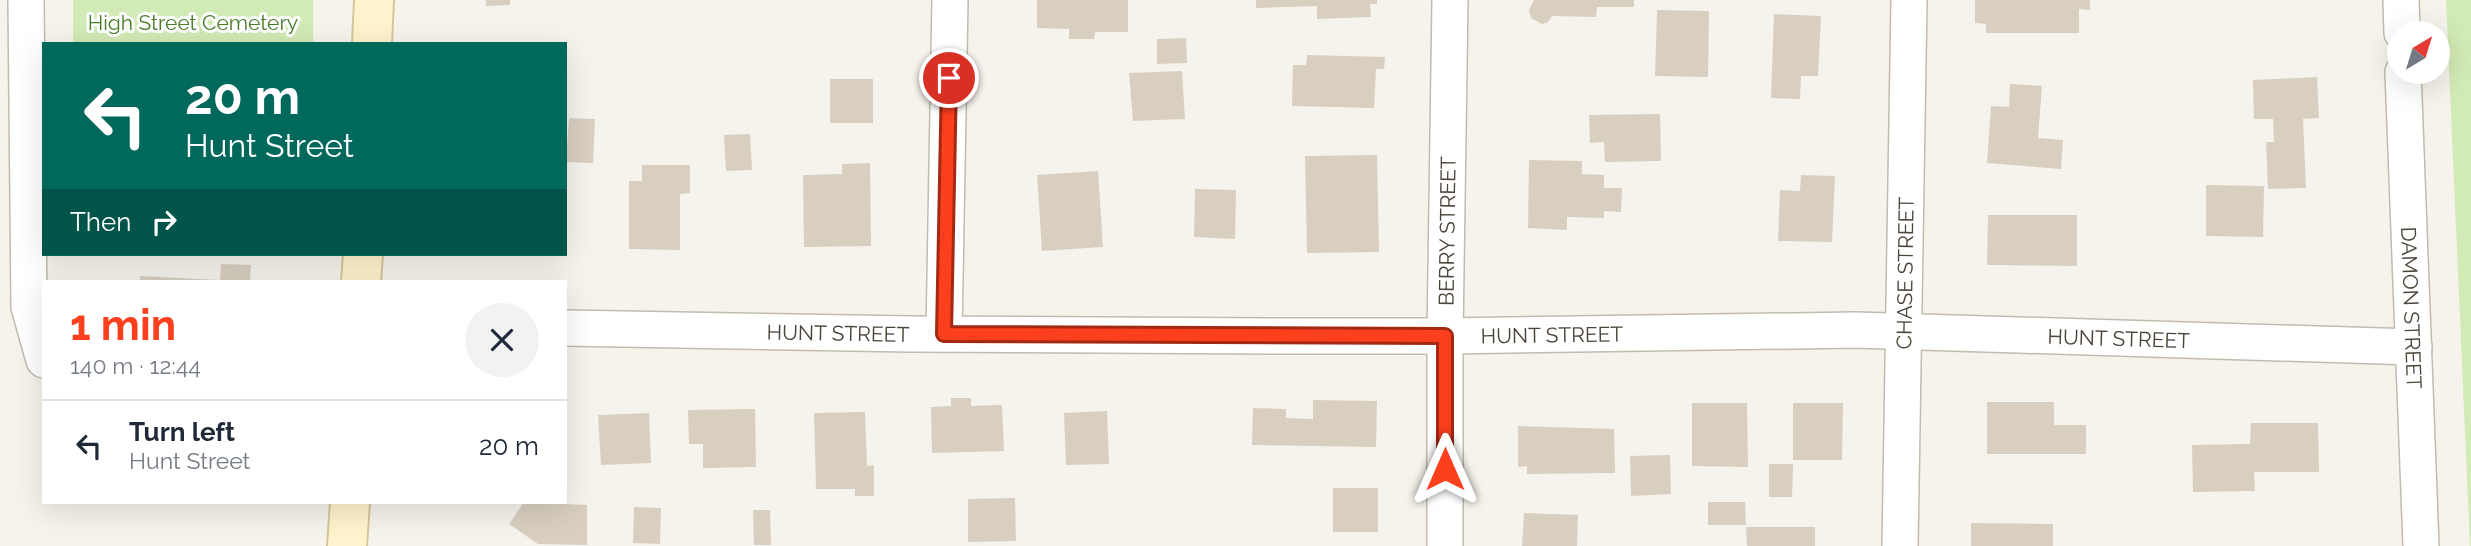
<!DOCTYPE html>
<meta charset="utf-8">
<style>
:root{--surface:#fff;--page:#f2f2f3;--text:#1f2937;--muted:#747a83;--line:#e0e1e3;--accent:#fc3f1d}
body{margin:0;font-family:Raleway,sans-serif;background:var(--page);color:var(--text);height:100vh;display:flex;flex-direction:column;font-size:26px;white-space:nowrap}
*{box-sizing:border-box;margin:0}
p{font-size:23px;color:var(--muted)}
.icon{flex:none;width:38px;height:38px;fill:none;stroke:currentColor;stroke-width:2;stroke-linecap:round;stroke-linejoin:round}
.map{position:relative;flex:1;overflow:hidden}
.panel{position:absolute;left:42px;top:280px;width:525px;height:224px;display:flex;flex-direction:column;background:var(--surface);border-radius:0px;box-shadow:0 7px 28px #0002}
.panel>*{flex:none}
.guide{position:absolute;left:42px;top:42px;width:525px;height:214px;border-radius:0px;box-shadow:0 7px 28px #0002;background:#00695c;color:#fff;overflow:hidden}
.needle{width:46px;rotate:38deg}
.buttons{position:absolute;left:2387px;top:21px;display:grid;gap:14px}
.buttons a{display:grid;place-items:center;width:63px;height:63px;border-radius:50%;background:var(--surface);box-shadow:0 7px 28px #0002;font-size:35px}
.pin{position:absolute;display:grid;place-items:center;width:60px;height:60px;color:#fff;margin:-30px;border:4px solid #fff;border-radius:50%;box-shadow:0 2px 7px #0007}
.me{position:absolute;width:77px;margin:-38px;rotate:0deg;stroke-linejoin:round;filter:drop-shadow(0 0 5px #0008)}
.turn{display:flex;align-items:center;gap:24px;height:147px;padding:0 28px;font-size:32px}
.turn .icon{width:91px;height:91px;stroke-width:2.5}
.turn b{display:block;font-size:49px;line-height:60px}
.then{display:flex;align-items:center;height:66px;padding:0 28px;background:#0003;gap:14px;font-size:26px}
.round{display:grid;place-items:center;flex:none;width:74px;height:74px;border-radius:37px;background:var(--page)}
.summary{display:flex;align-items:center;justify-content:space-between;height:119px;padding:0 28px}
h1{font-size:42px;font-weight:700;line-height:52px;color:var(--accent)}
ul{padding:0;list-style:none}
li{display:flex;align-items:center;gap:21px;height:91px;padding:0 28px;border-top:2px solid var(--line)}
li div{flex:1}
li b{display:block;font-size:26px}
li em{font-style:normal}
.map>svg:first-child{display:block}
</style>
<div class="map">
<svg width="2471" height="546" viewBox="0 0 2471 546">
<rect width="100%" height="100%" fill="#f6f3ec"/>
<path fill="#d2eab5" d="M73,0H313V44H73Z
M2446,0H2471V546H2470Z"/>
<path fill="#d8cfc1" d="M486,0H510V5L486,6Z
M1037,0H1128V32H1095L1094,39H1069V29L1037,28Z
M1256,0H1377V4H1370L1371,17L1317,19V6L1256,8Z
M1534,0H1634V7H1597L1596,17L1552,16L1548,22L1542,24L1531,18L1529,10Z
M1975,0H2090V10L2079,9V33H1986V24L1975,23Z
M1657,10L1709,11L1708,77L1655,76Z
M1774,14L1821,16L1818,76H1801L1800,99L1771,98Z
M1186,38L1187,63L1157,64V39Z
M1307,55L1385,57L1384,69H1376L1374,108L1292,106L1293,65H1306Z
M1182,71L1185,119L1133,121L1129,73Z
M2317,77L2319,118L2303,119L2306,188L2268,189L2266,142H2274L2273,119H2254L2253,80Z
M830,79H873V123H830Z
M2010,84L2042,86L2038,138L2063,140L2061,169L1987,163L1991,106L2009,107Z
M1660,114L1661,161L1605,162L1604,142L1590,143L1589,115Z
M569,118L595,119L593,163L566,162Z
M750,134L752,170L726,171L724,135Z
M1377,155L1379,252L1307,253L1305,156Z
M1529,160L1582,161V174L1604,175V188H1622L1621,212L1604,211V218L1567,217V230L1528,228Z
M870,163L871,246L804,247L803,175L842,174V164Z
M642,165H690V193L680,194V250L629,249V181H642Z
M1098,171L1103,247L1042,251L1037,175Z
M1801,175L1835,176L1832,242L1778,241L1780,190L1800,191Z
M2206,185L2264,186L2263,237L2206,236Z
M1195,189L1236,190L1235,239L1194,237Z
M1988,215H2077V266L1987,265Z
M221,264L251,265L250,282H220Z
M140,276L219,280V282H140Z
M951,398H971V406L1002,405L1004,451L932,453L931,407L951,406Z
M1313,400L1377,401L1376,447L1252,445L1253,408L1286,409V418L1313,419Z
M1987,402H2054V425H2086V454H1987Z
M1692,403H1747L1748,467L1692,466Z
M1793,403H1843L1842,460H1793Z
M755,409L756,467L703,468V444H689L688,410Z
M1107,411L1109,464L1066,465L1064,413Z
M865,412L867,466L874,465V496H855V489H816L814,413Z
M649,413L651,463L601,465L598,415Z
M2251,423H2318L2319,472H2254L2255,491L2193,492L2192,445L2250,444Z
M1518,426L1614,429L1615,473L1527,474V466L1518,467Z
M1670,455L1671,494L1631,496L1630,456Z
M1769,464H1793L1792,497H1769Z
M1333,488H1378V532H1333Z
M1015,498L1016,541L968,542V499Z
M524,502L587,505V545L538,544L509,524Z
M1708,502H1745L1746,525H1708Z
M634,507L661,508L660,544L633,543Z
M753,510H770L771,545H754Z
M1524,513L1578,515L1577,546H1522Z
M1971,523L2053,524V546H1971Z
M1746,527H1815V546H1747Z"/>
<g fill="none" stroke-linecap="round" stroke-linejoin="round">
<defs>
<g id="minor">
<path d="M26,0L29,307L44,360"/>
<path d="M2401,0L2402,33"/>
<path id="s1" d="M2403,72L2421,546"/>
<path id="s2" d="M565,328L911,334L1274,336H1445L1856,330L2414,347"/>
<path d="M944,334L950,0"/>
<path id="s3" d="M1445,546V336L1450,0"/>
<path id="s4" d="M1900,546L1909,0"/>
</g>
<path id="secondary" d="M372,44L374,0
M361,282L363,254
M347,546L350,502"/>
</defs>
<use href="#minor" stroke="#c2bbae" stroke-width="38"/>
<use href="#secondary" stroke="#d6c79b" stroke-width="42"/>
<use href="#minor" stroke="#fff" stroke-width="35"/>
<use href="#secondary" stroke="#fff3cd" stroke-width="38"/>
</g>
<g fill="none" stroke-linecap="round" stroke-linejoin="round">
<defs>
<path id="route" d="M949,78L944,334L1445,336V469"/>
</defs>
<use href="#route" stroke="#a42913" stroke-width="18"/>
<use href="#route" stroke="#fc3f1d" stroke-width="12"/>
</g>
<g text-anchor="middle" dominant-baseline="central" stroke-width="6" stroke-linejoin="round" paint-order="stroke">
<g font-size="21" fill="#4a7f2a" stroke="#fff">
<text x="193" y="22">High Street Cemetery</text>
</g>
<g font-size="21" fill="#4b4439" stroke="#fff">
<text stroke="none"><textPath href="#s3" startOffset="315">BERRY STREET</textPath></text>
<text stroke="none"><textPath href="#s4" startOffset="273">CHASE STREET</textPath></text>
<text stroke="none"><textPath href="#s1" startOffset="236">DAMON STREET</textPath></text>
<text stroke="none"><textPath href="#s2" startOffset="273">HUNT STREET</textPath></text>
<text stroke="none"><textPath href="#s2" startOffset="987">HUNT STREET</textPath></text>
<text stroke="none"><textPath href="#s2" startOffset="1554">HUNT STREET</textPath></text>
</g>
</g>
</svg>
<div class="buttons">
<a><svg class="needle" viewBox="-14 -14 28 28"><path d="M0-13l5 13h-10z" fill="#e53935"/><path d="M0 13l5-13h-10z" fill="#747a83"/></svg></a>
</div>
<div class="pin" style="left:949px;top:78px;background:#d93025"><svg class="icon" aria-label="arrive" viewBox="0 0 24 24"><path d="M6 21V4h12l-3 4 3 4H6"/></svg></div>
<svg class="me" style="left:1445px;top:469px" viewBox="-20 -20 40 40"><path d="M0-17L14 15 0 8-14 15z" fill="#fc3f1d" stroke="#fff" stroke-width="4"/></svg>
<div class="guide">
<div class="turn"><svg class="icon" aria-label="left" viewBox="0 0 24 24"><path d="M17 20v-9H6M10 6l-5 5 5 5"/></svg><div><b>20 m</b>Hunt Street</div></div>
<div class="then">Then<svg class="icon" aria-label="right" viewBox="0 0 24 24"><path d="M7 20v-9h11M14 6l5 5-5 5"/></svg></div>
</div>
<section class="panel">
<div class="summary"><div><h1>1 min</h1><p>140 m · 12:44</p></div><a class="round"><svg class="icon" aria-label="close" viewBox="0 0 24 24"><path d="M6 6l12 12M18 6L6 18"/></svg></a></div>
<ul>
<li><svg class="icon" aria-label="left" viewBox="0 0 24 24"><path d="M17 20v-9H6M10 6l-5 5 5 5"/></svg><div><b>Turn left</b><p>Hunt Street</p></div><em>20 m</em></li>
</ul>
</section>
</div>
